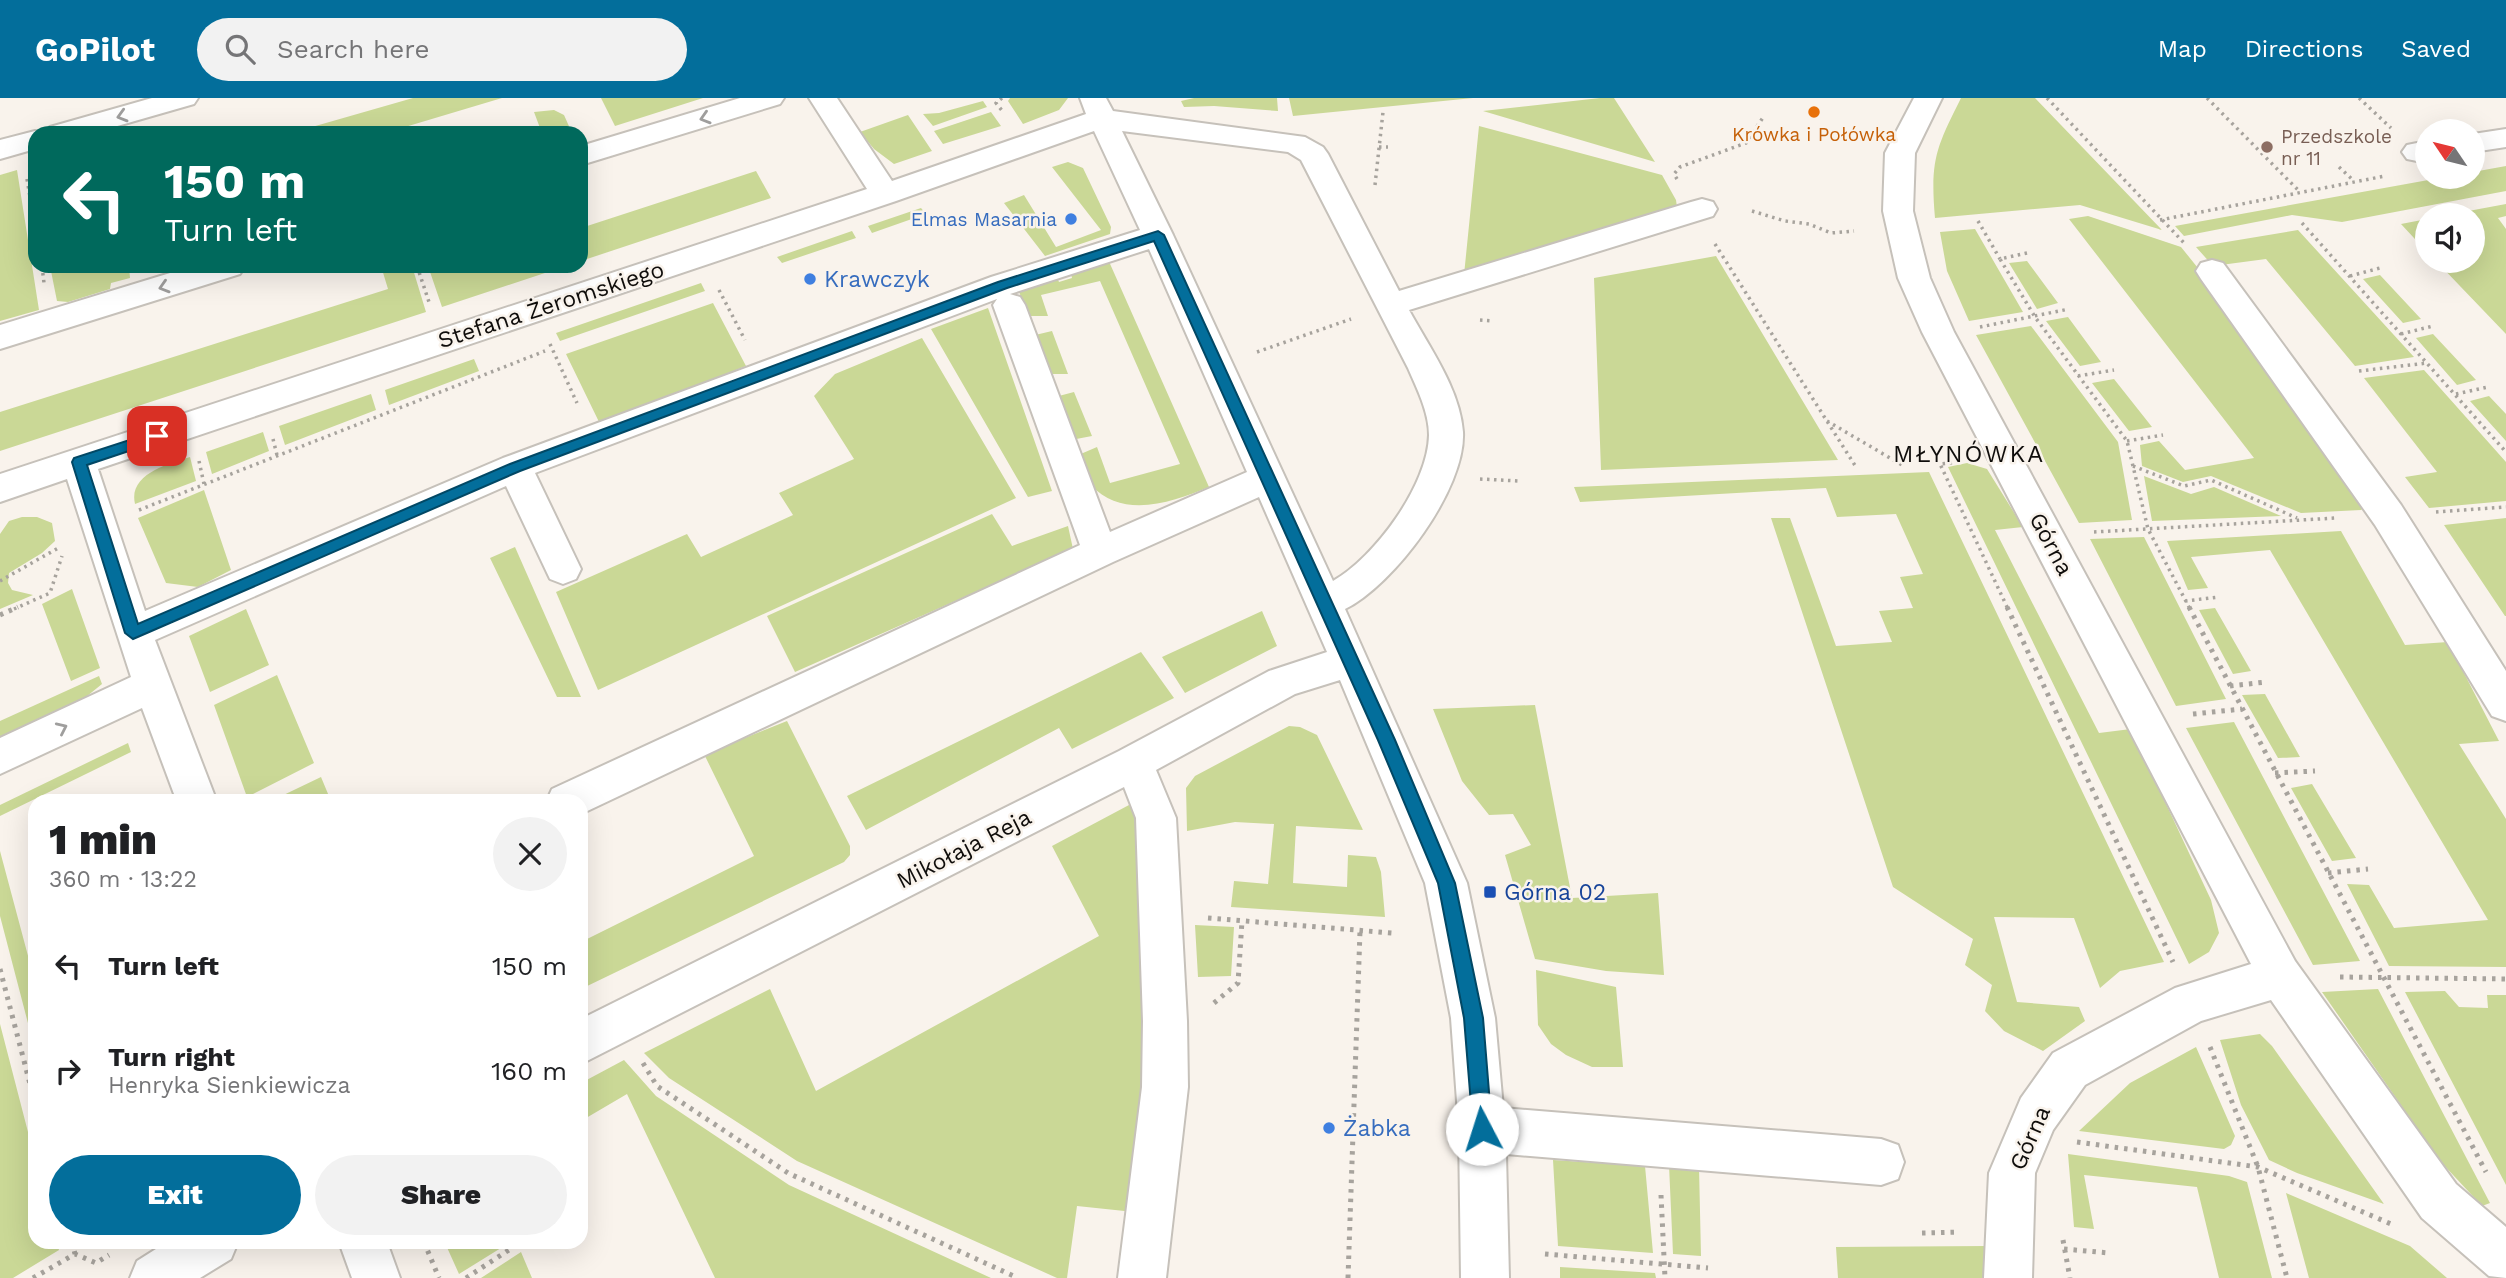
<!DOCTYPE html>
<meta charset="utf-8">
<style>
:root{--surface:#fff;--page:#f2f2f2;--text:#202124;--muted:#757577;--accent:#036e9b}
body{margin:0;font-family:"Work Sans",sans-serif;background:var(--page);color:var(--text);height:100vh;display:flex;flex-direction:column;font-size:26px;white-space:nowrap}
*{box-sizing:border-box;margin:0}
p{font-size:23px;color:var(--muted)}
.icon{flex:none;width:38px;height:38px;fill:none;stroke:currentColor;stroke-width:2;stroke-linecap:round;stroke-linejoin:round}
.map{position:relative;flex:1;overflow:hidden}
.panel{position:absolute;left:28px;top:696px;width:560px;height:455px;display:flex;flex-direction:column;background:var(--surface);border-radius:21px;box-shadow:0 7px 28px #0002}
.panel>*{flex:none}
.top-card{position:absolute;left:28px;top:28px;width:560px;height:147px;border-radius:21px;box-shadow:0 7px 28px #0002;background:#00695c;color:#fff;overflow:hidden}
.needle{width:46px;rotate:305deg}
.tools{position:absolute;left:2415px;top:21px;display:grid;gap:14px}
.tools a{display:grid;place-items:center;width:70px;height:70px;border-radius:50%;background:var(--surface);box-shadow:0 7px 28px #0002;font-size:35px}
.pin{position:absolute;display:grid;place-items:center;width:60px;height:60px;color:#fff;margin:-30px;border-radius:14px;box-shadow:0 4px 10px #0006}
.me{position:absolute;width:77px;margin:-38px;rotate:355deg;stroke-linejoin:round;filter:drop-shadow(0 0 5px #0008)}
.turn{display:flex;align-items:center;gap:24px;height:147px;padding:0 21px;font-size:32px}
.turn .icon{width:91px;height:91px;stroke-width:2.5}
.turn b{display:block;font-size:49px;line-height:60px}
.round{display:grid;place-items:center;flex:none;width:74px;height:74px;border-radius:37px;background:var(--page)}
.summary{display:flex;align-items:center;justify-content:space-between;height:119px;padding:0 21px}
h1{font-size:42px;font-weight:800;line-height:52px}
.action{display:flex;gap:14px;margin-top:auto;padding:14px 21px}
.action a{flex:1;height:80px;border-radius:42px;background:var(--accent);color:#fff;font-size:28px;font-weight:800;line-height:80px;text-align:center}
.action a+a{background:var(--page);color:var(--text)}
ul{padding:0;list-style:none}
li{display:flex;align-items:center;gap:21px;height:105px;padding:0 21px}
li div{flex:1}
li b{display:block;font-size:26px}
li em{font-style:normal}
header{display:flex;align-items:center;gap:42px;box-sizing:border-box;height:98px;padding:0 35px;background:var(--accent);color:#fff}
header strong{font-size:33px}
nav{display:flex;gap:38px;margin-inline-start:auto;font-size:24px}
.search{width:490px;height:63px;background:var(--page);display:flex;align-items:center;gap:18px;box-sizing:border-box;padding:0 24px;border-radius:38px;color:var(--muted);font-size:26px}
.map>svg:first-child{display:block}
</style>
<header>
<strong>GoPilot</strong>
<div class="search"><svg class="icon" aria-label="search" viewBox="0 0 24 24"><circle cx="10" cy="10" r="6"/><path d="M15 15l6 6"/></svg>Search here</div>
<nav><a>Map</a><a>Directions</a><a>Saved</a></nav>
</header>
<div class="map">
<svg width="2506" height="1180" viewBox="0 0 2506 1180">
<rect width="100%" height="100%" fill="#f9f3ec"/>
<path fill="#cad896" d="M413,0H502L385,35H291Z
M601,0H703L615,28Z
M1010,0H1068L1059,12L1023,26L1008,3Z
M1194,0H1277L1278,13L1214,8L1184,9L1181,3Z
M1289,0H1473L1293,18Z
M1600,0H1614L1655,64L1483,13Z
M1961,0H2035L2162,132L2080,107L1935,120C1930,62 1936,50 1961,0Z
M983,3L987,9L933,28L923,16L939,15Z
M554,12L564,17L572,35H525L540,30L534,14Z
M991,14L1001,28L943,46L934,33Z
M908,17L932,53L894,66L874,51L860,34Z
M1479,28L1662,77L1676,102L1677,109L1464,177Z
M1068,64L1083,70L1111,129L1110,136L1045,158L1004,105L1024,97L1056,149L1101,132L1052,69Z
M2506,68V93L2342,124L2292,117L2184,138L2175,128L2445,79H2473V74Z
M17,72L39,212L0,223V77Z
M756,73L771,100L581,163V130Z
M2506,106V118L2498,120L2506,131V236L2436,163H2473V117H2447Z
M921,110L926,116L872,135L868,128Z
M2088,118L2181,149L2206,180L2367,407L2361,412L2301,415L2211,378L2183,384L2142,368L2140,347L2159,343L2185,372L2254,360L2069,121Z
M2427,121V154L2401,126Z
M1975,131L2023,214L1969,223L1947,173L1940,134Z
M2298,132L2414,259L2355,268L2266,161L2213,168L2196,149Z
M852,133L856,140L782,165L777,159Z
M1716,158L1838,362L1601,372L1594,180Z
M1107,159L1209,389C1173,404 1123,422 1091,387C1084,379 1080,367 1076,358L1097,349L1110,385L1180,366L1100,183L1041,197L1048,218H1028L1017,188L1056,177L1059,184L1072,180L1070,172Z
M2027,163L2058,205L2037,211L2009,165Z
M50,168H129L130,180L111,185L110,191L68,204L57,203Z
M381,168H412L426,214L0,353V314L388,191Z
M428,168L457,170L566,168L442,209Z
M2380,177L2421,221L2403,225L2363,181Z
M701,185L705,193L560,243L556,235Z
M713,205L746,268L600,326L566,256Z
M988,210L1052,393L1028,399L931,231Z
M2068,219L2101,264L2080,268L2046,223Z
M2031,228L2118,344L2132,422L2079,425L1976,237Z
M1052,233L1068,276H1046L1031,238Z
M2433,236L2476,282L2457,287L2416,240Z
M922,240L1016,400L598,592L556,494L687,436L701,459L793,417L779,395L854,361L814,298L835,276Z
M474,261L479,273L389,307L385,292Z
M2424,272L2506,364V403L2429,410L2405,379L2437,374L2364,280Z
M2114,281L2152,329L2129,333L2092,285Z
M1074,294L1092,338L1071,342L1055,299Z
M371,296L376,312L285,347L279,328Z
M2489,298L2506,316V343L2470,303Z
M263,334L269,353L212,376L206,354Z
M190,359L196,383L135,406C128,376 168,366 190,359Z
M1967,365L1987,371L2023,429L1995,432L2099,635L2131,631L2211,802L2219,835L2209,854L2189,866L1948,369Z
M1929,374L2164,864L2120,873L2100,890L2074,820L1994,819L2017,904L2079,909L2085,923L2043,953L2004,933L1985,913L1992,887L1965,867L1973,841L1893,789L1771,420H1790L1836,548L1892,544L1879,513L1913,510L1900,479L1923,476L1896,416L1837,419L1826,390L1580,404L1574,389Z
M2144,378L2191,396L2214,389L2281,418L2152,423Z
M204,392L231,472L198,489L166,485L138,420Z
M992,416L1012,448L1068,428L1073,451L795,574L767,518Z
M22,419H37L52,425L55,443L42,455L9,475L8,485L12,492L33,497L0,511V436L9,423Z
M2506,420V518H2505L2444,427Z
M2341,433L2405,547L2448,544L2499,643L2459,646L2506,721V869L2389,868L2347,786L2369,787L2394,830L2488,822L2270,452L2191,459L2208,490L2188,492L2167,443Z
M2144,439L2226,601L2176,608L2090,441Z
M515,449L581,599H557L490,460Z
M72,491L100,570L71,583L42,506Z
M2215,510L2251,573L2233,576L2199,512Z
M246,511L269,567L210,594L189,538Z
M1262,513L1277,548L1185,595L1162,559Z
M1141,554L1174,600L1072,651L1059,630L866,732L847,698Z
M277,577L314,665L247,699L214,607Z
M99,578L102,586L81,603L0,641V623Z
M2265,596L2300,659L2278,660L2242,597Z
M1535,607L1572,800L1658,795L1664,877L1606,873L1535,861L1505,757L1531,747L1513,716L1489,717L1462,683L1433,611Z
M787,623L850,748V757L844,764L581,891V844L754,758L704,656Z
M2234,624L2360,863L2313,867L2186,630Z
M1289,628L1300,629L1317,637L1363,732L1296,728L1293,785L1347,789L1348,757L1376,759L1381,774L1385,819L1231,809L1234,783L1268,786L1274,726L1235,724L1187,733L1186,690L1195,678Z
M128,645L131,654L0,718V707Z
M321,679L331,703H271Z
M2312,686L2356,760L2332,763L2291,690Z
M1129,707L1141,726L1150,934L1134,1114L1077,1108L1067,1180H1057L797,1063L669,980L644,955L770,891L816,993L1099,838L1052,748Z
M0,753L35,884V952L0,818Z
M1195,827L1234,829L1231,878L1198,879Z
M1536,872L1616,889L1623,969H1592L1566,957L1551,946L1538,927Z
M2378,891L2490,1105L2482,1108L2440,1063L2322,894Z
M2445,893L2459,909L2488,910L2487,897H2506V1087L2405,894Z
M0,926L35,1061V1144L57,1145L59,1152L13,1180H0Z
M2260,936L2272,948L2384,1106L2297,1075L2269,1062L2241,1007L2220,942Z
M2196,949L2235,1038L2231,1047L2224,1051L2079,1033L2130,985Z
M624,962L656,998L789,1087L991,1180H715L627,996L581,1023V985Z
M2068,1056L2229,1078L2247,1084L2272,1180H2219L2197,1089L2084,1077L2094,1131L2074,1129Z
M1553,1062L1645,1068L1653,1155L1558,1148Z
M1669,1067L1699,1069L1701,1158L1673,1156Z
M2286,1095L2410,1148L2447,1180H2309Z
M445,1145H509L459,1176Z
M1987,1148L1986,1180H1838L1836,1149Z
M521,1154L532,1180H481Z
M1560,1169L1655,1175L1656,1180H1560Z"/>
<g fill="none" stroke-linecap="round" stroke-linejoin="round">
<defs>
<path id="minor" d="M152,0H198L194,6L93,35H46L50,29Z
M740,0H784L780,6L581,67V48Z
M809,0H837L892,83L1086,16L1080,0H1106L1113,13L1305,39L1323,49L1328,56L1399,193L1691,104L1702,101L1713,104L1717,111L1713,118L1409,212C1429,249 1460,291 1463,334C1466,391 1394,487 1345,511L1467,785L1495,920L1503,1010L1881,1041L1898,1047L1904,1064L1898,1081L1881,1087L1506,1056L1509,1180H1461L1459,1031L1451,920L1425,785L1340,582L1295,596L1156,672L1176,720L1187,923L1188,989L1166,1180H1118L1142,989L1143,923L1136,720L1124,689L581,966V921L1119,653L1269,573L1327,554L1259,399L1113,464L581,716V704H546L552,691L1080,447L993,207L997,201L535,375L581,471L576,481L563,486L550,481L506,388L155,542L217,704H177L142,610L0,676V640L131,579L67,381L0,404V376L867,91ZM1094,33L1140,132L991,179L503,360L145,513L98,371L896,103ZM1122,33L1288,54L1301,62L1408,270C1417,291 1429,314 1429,337C1428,387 1375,459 1333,483L1173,137ZM1149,151L1247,374L1110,434L1025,207L1020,199L1010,196Z
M1914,0H1942L1915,55L1913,113L1930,180L1954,234L2295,863L2456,1086L2506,1129V1180L2489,1178L2422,1120L2271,902L2201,923L2085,987L2053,1032L2035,1075L2032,1180H1984L1989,1075L2021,1000L2053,955L2175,890L2251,866L1922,234L1898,180L1883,113L1885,55Z
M2506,31V49L2473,54V36Z
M35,33L43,35H35V51L0,61V42Z
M2427,43V61L2417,63L2407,61L2402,54L2407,47Z
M2212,162L2223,165L2401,407L2506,573V623L2492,618L2375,427L2201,181L2196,173L2201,165Z
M193,168H245L240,176L0,251V227Z
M167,1144H238L231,1161L200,1180H130L137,1163Z
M339,1144H387L400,1180H352Z"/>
</defs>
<use href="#minor" stroke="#c6c1ba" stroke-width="4"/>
<path stroke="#a7a39d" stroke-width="3.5" stroke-dasharray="2.5 4.5" stroke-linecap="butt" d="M1002,0L996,5L1004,15
M2047,0L2186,147
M2207,0L2300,94
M2359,0L2391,30
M1379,49H1388
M2339,69L2354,83
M27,81L35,129
M1677,81L1674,76L1680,69L1746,45L1764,18
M1375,87L1383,14
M1752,113L1785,123L1809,126L1831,135L1854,133
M2160,122L2385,78
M1978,123L2000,161
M2302,125L2506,354
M1715,146L1856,369
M2027,155L2000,161L2035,219L2127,343L2148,431L2190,511
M42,168L44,185
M417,168L430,207
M2350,178L2380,170
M719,192L745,242
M1480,222L1494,223
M1980,229L2069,211
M2401,236L2433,228
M550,246L577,305
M1257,254L1351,221
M2359,273L2427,265
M2078,278L2114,272
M2456,296L2488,289
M1827,323L1902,367
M273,341L277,357
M2127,343L2163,337
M199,363L204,386
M1959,364L1940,366L2008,511
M2133,368L2184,388L2211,382L2297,420
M1480,381L1518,383
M139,412L545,253
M2436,414L2506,409
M2094,434L2336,420
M0,483L60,449
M2185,503L2219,499
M14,511L50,495L62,458"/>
<path stroke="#a7a39d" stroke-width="5" stroke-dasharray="3.5 6" stroke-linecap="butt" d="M2007,509L2173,864
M2189,509L2486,1074
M0,517L18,509
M2230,588L2266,584
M2193,616L2242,611
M2275,675L2315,673
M2328,775L2368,771
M1208,820L1392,835
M0,871L35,1005
M2340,879L2506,881
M1214,905L1238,885L1242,823
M2210,949L2258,1069L2287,1180
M643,965L657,988L788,1075L1018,1180
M2077,1044L2258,1069L2391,1126
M1661,1097L1665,1180
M1922,1135L1960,1134
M2063,1142L2070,1180
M72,1144L75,1156
M424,1144L439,1180
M2064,1151L2109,1155
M1545,1156L1708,1170
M33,1180L75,1156L96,1165L109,1157
M466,1180L521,1144
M1348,1180L1360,833"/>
<use href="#minor" fill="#fff" fill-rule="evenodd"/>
</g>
<defs><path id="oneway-chevron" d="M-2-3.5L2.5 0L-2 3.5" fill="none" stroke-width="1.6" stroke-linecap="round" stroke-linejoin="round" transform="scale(1.75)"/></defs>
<g stroke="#9f9e9d">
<use href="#oneway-chevron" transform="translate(122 18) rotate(164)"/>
<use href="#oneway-chevron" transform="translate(705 20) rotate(163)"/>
<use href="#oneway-chevron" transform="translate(164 189) rotate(163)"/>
<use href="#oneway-chevron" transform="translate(62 630) rotate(-25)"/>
</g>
<path fill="#036e9b" stroke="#024865" stroke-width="2" d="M1158,133L1164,137L1395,642L1455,785L1483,920L1492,1031L1489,1038L1482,1041L1475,1038L1473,1031L1464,920L1438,785L1378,642L1154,143L1007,190L520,373L133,541L125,535L72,364L74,360L157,333L164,338L162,342L87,367L138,526L510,366L998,184Z"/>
<circle fill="#e8710a" stroke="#f9f3ec" stroke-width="2.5" cx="1814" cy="14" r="7"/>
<circle fill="#8d6e63" stroke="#f9f3ec" stroke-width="2.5" cx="2267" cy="49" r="7"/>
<g fill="#3f7fe0" stroke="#f9f3ec" stroke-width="2.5">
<circle cx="1071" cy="121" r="7"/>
<circle cx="810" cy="181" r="7"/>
<circle cx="1329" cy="1030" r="7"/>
</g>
<rect fill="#1a4fb4" stroke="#f9f3ec" stroke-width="2.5" x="1483" y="787" width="14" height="14" rx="3.5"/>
<g text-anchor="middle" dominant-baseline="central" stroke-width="5" stroke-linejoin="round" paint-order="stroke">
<g font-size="19" fill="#c56008" stroke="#f9f3ec">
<text x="1814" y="36">Krówka i Połówka</text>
</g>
<g font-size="19" fill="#785e54" stroke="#f9f3ec" text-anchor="start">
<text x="2281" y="38">Przedszkole<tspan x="2281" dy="22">nr 11</tspan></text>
</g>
<g font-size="19" fill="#366cbe" stroke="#f9f3ec" text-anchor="end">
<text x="1057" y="121">Elmas Masarnia</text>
</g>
<g font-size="23" fill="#366cbe" stroke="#f9f3ec" text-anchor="start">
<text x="824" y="181">Krawczyk</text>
<text x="1343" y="1030">Żabka</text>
</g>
<g font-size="23" fill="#0f0d0b" stroke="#f9f3ec">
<text transform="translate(551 207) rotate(-18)">Stefana Żeromskiego</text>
<text transform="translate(2051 446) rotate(62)">Górna</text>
<text transform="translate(964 751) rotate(-27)">Mikołaja Reja</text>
<text transform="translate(2030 1040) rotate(-66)">Górna</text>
</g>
<g font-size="23" fill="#164399" stroke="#f9f3ec" text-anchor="start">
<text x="1504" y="794">Górna 02</text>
</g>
<g font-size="24" letter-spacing="2" fill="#0f0d0b" stroke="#f9f3ec">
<text x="1969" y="356">MŁYNÓWKA</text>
</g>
</g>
</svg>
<div class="tools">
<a><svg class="needle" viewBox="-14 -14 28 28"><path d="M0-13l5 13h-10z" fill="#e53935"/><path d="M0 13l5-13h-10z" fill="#757577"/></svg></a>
<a><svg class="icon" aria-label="sound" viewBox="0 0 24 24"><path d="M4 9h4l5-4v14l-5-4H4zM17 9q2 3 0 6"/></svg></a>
</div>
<div class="pin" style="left:157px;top:338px;background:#d93025"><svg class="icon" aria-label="arrive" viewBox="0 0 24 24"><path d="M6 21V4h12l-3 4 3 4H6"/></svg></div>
<svg class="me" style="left:1482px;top:1031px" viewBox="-20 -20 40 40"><circle r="19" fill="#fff"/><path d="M0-13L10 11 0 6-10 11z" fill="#036e9b"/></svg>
<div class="top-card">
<div class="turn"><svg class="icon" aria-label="left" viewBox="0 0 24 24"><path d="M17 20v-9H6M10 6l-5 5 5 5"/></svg><div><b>150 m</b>Turn left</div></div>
</div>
<section class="panel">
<div class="summary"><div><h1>1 min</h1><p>360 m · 13:22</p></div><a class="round"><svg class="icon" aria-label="close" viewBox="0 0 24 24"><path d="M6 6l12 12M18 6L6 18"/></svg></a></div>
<ul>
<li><svg class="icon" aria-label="left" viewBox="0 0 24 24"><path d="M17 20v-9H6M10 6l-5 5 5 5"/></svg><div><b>Turn left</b></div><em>150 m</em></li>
<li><svg class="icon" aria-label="right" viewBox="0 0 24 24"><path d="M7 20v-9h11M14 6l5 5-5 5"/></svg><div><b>Turn right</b><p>Henryka Sienkiewicza</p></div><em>160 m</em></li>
</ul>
<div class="action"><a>Exit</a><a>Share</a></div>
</section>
</div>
